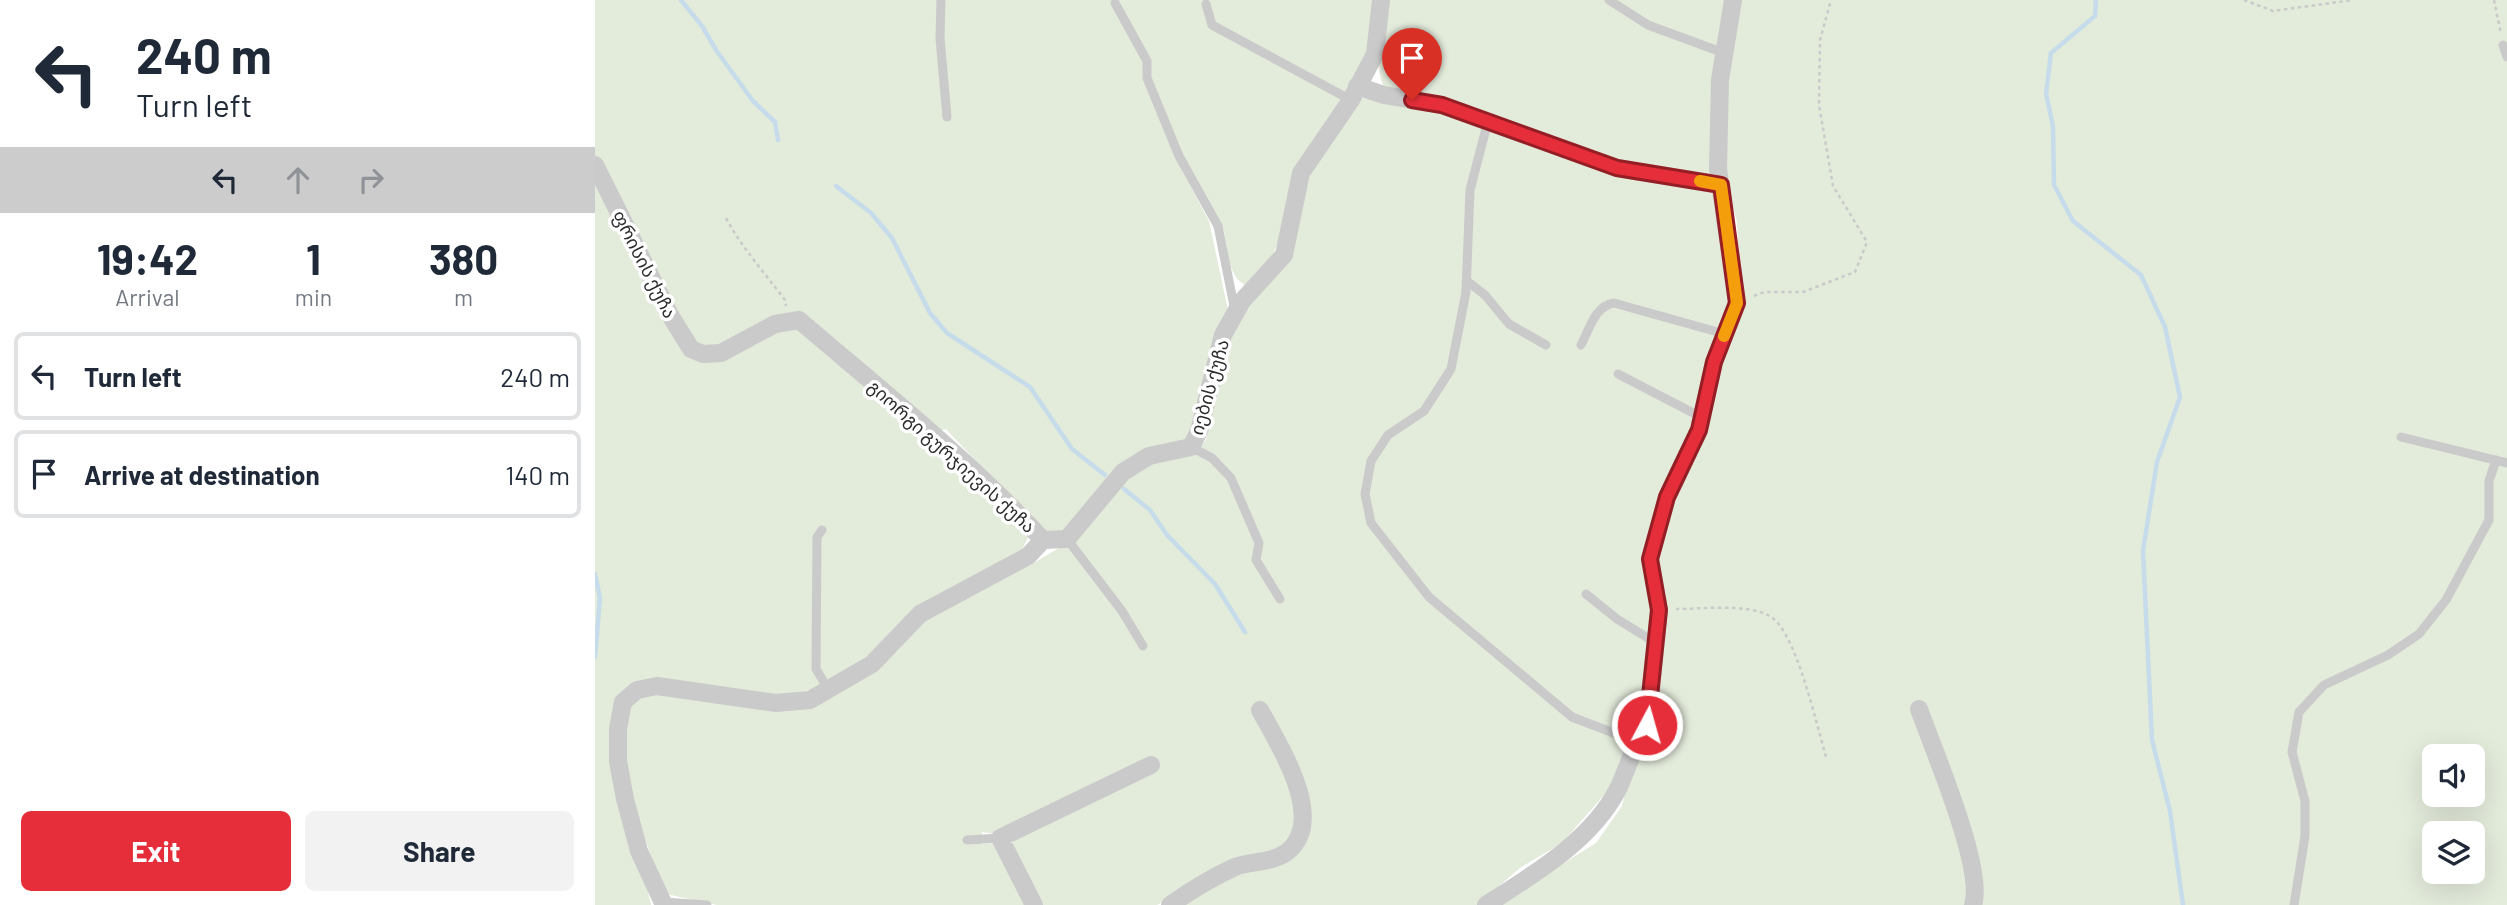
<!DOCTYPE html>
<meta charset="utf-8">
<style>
:root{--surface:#fff;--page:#f2f2f3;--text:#1f2937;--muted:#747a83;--line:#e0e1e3;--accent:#e52e39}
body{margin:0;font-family:Barlow,"Noto Sans Georgian",sans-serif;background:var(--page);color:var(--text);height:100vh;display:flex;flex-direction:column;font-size:26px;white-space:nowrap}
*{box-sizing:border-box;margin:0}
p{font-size:23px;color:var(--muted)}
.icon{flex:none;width:38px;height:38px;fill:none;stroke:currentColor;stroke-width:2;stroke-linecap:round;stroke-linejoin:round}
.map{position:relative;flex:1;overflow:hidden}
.details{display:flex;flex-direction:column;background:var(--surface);width:595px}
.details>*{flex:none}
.hud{background:#fff;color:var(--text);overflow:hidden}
.controls{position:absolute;left:1827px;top:744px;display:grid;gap:14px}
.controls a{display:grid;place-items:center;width:63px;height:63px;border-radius:10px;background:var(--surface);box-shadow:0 7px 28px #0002;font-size:35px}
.pin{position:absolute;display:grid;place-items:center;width:60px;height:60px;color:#fff;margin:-72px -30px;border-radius:50% 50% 50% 0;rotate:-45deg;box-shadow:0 0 7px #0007}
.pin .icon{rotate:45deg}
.me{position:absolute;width:77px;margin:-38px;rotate:6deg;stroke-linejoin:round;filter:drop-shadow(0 0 5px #0008)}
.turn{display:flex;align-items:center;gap:24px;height:147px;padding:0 21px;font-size:32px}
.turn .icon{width:91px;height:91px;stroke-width:2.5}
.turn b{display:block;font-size:49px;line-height:60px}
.lanes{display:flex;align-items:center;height:66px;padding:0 21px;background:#0003;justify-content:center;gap:35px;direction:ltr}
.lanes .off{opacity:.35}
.eta{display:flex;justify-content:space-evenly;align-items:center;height:119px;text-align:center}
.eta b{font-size:42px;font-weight:700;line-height:49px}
.button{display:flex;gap:14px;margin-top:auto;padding:14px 21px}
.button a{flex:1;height:80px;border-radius:10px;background:var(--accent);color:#fff;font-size:28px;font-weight:700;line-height:80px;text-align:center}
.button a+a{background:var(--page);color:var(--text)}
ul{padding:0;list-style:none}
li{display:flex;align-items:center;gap:21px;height:88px;margin:0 14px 10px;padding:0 7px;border:4px solid var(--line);border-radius:10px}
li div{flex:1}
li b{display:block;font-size:26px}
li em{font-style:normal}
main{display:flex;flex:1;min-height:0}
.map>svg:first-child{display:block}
</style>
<main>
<section class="details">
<div class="hud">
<div class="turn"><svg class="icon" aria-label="left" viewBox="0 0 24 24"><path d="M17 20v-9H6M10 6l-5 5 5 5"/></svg><div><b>240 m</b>Turn left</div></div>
<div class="lanes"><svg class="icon" aria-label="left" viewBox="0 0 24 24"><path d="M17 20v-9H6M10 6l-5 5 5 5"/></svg><svg class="icon off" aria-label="ahead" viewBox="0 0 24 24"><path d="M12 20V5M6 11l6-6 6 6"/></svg><svg class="icon off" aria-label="right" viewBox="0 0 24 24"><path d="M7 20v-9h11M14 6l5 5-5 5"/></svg></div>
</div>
<div class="eta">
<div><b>19:42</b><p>Arrival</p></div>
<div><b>1</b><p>min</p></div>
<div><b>380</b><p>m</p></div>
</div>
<ul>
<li><svg class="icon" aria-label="left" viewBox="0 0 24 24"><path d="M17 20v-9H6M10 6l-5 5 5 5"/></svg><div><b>Turn left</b></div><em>240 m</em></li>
<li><svg class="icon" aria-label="arrive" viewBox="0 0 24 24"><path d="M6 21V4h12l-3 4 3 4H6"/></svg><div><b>Arrive at destination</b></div><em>140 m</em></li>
</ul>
<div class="button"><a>Exit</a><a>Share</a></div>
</section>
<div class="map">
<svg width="1912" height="905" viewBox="0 0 1912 905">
<rect width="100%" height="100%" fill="#fff"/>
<path fill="#e3ebdb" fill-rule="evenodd" d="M0,0H781L775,54L703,172L692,197L686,236L674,264L650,285C628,272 636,242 625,222C614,200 595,179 581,159L614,221L634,315L593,440L550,453L469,531L448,533L351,429L341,432L210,317L127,346H106L90,332L0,155Z
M788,0H1130L1121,180L1019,163L791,92C777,65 786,29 788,0Z
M1144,0H1912V905H902L1001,843L1027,806L1068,619L1071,597L1062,555L1071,524L1106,440L1119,381L1147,306L1142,222L1128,171L1132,82ZM1839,756H1878V794H1839ZM1839,833H1878V872H1839Z
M770,97L825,107L1120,192L1136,298L1098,426L1067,496L1047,720L1016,787L967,843L925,868L882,905H585L628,880L687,862L688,848L628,867L562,905H445L415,849L419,837L387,832V844L403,843L438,905H122L71,894C55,853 4,735 41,699C47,694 58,693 66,691L212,706L329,617L410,573L432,567L474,542L534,475L560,460L596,455L611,440L631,347L645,315L693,260L710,179L758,104Z
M0,174L99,359L197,322L345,446L434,536L426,551L273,662L233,686L219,670L228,687L177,699L43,684L17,735L56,905H0Z"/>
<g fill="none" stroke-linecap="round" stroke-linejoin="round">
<path stroke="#c6dceb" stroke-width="4.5" d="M86,0L107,26L121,50L158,101L180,122L183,140
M1501,0L1500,16L1456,53L1451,94L1458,126L1459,185L1478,221L1546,275L1570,327L1585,397L1562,462L1548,551L1557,740L1575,811L1588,905
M241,186L276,213L297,238L335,313L352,333L435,387L477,449L510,475
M529,489L555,510L572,535L620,584L650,632
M0,574L5,598L0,657"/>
<path stroke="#cacaca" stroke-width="2.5" stroke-dasharray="3.5 3.5" stroke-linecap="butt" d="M1649,0L1678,11L1758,0
M1899,0L1906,34
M131,218C147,248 169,272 190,300L191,306
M1159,296L1169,292H1208L1260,272L1272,242L1238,186L1224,105L1225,40L1236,0
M1081,609C1105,609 1156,603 1176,617C1202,633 1222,728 1232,760"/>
<path stroke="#cacaca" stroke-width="9" d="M346,0L345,38L352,117
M1014,0L1053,25L1129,53
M520,3L552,61V78L584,156L623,226L640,311
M611,4L617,25L756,100
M1908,45L1912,57
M893,121L875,190L871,292L856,369L829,411L793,435L776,461L770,494L776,523L834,597L977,717L1042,742
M872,281L890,295L914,324L951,345
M986,345C995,328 1000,306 1019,303L1130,334
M1023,374L1106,417
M1806,437L1912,463
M596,447L617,458L636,478L664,543L661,560L685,599
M227,530L222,537L221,669L233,689
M472,539L527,611L548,646
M991,594L1022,619L1061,643
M372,840L405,838
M69,902L112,905
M1699,905L1710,836V801L1697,752L1704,712L1729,685L1793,655L1824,634L1851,600L1894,520V481L1901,460"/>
<path stroke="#cacaca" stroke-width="18" d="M762,86L789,95L847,105L1022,168L1126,185
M0,165L75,315L96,349L108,354L126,353L180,324L204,320C287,391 373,459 448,540
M448,540L472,539L528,472L554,456L596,447L604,431L628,335L647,301L689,255L706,173L756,100L780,54L786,0
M1324,709C1338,749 1390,869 1378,905
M69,905L44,851L30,799L23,761V729L28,702L42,690L62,686L181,703L215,700L277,664L325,614L433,556L448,540
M439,905L405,838L556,765
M575,905C595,891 618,877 640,867C656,861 677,863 692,852C733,820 683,744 665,710
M891,905C939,874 996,841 1023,789C1033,767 1039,745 1052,725L1064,610L1055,559L1072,497L1104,430L1119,362L1142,303L1123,169L1125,80L1138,0"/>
</g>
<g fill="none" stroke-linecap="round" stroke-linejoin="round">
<defs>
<path id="route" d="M817,100L847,105L1022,168L1126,185L1142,303L1119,362L1104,430L1072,497L1055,559L1064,610L1052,725"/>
</defs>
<use href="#route" stroke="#951e25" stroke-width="18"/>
<use href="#route" stroke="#e52e39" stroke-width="12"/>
<path stroke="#f59e0b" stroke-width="12" d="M1105,181L1126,185L1142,303L1129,336"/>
</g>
<g text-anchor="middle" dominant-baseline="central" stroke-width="7" stroke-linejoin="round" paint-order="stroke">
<g font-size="18" fill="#2d2d2d" stroke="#fff">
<text transform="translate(50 264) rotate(63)">ფრისის ქუჩა</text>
<text transform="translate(614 387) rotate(-74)">იების ქუჩა</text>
<text transform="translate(357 456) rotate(42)">გიორგი გურჯიევის ქუჩა</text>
</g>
</g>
</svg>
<div class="controls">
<a><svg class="icon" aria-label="sound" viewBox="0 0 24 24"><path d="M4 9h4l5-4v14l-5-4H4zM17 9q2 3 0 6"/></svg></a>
<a><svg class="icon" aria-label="layers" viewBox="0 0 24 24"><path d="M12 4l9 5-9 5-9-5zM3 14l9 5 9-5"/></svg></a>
</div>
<div class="pin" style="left:817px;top:100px;background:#d93025"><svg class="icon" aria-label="arrive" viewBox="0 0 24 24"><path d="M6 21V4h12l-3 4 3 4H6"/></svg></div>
<svg class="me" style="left:1052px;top:725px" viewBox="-20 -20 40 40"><circle r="17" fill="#e52e39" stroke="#fff" stroke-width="3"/><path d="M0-11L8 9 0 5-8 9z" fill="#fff"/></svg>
</div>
</main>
